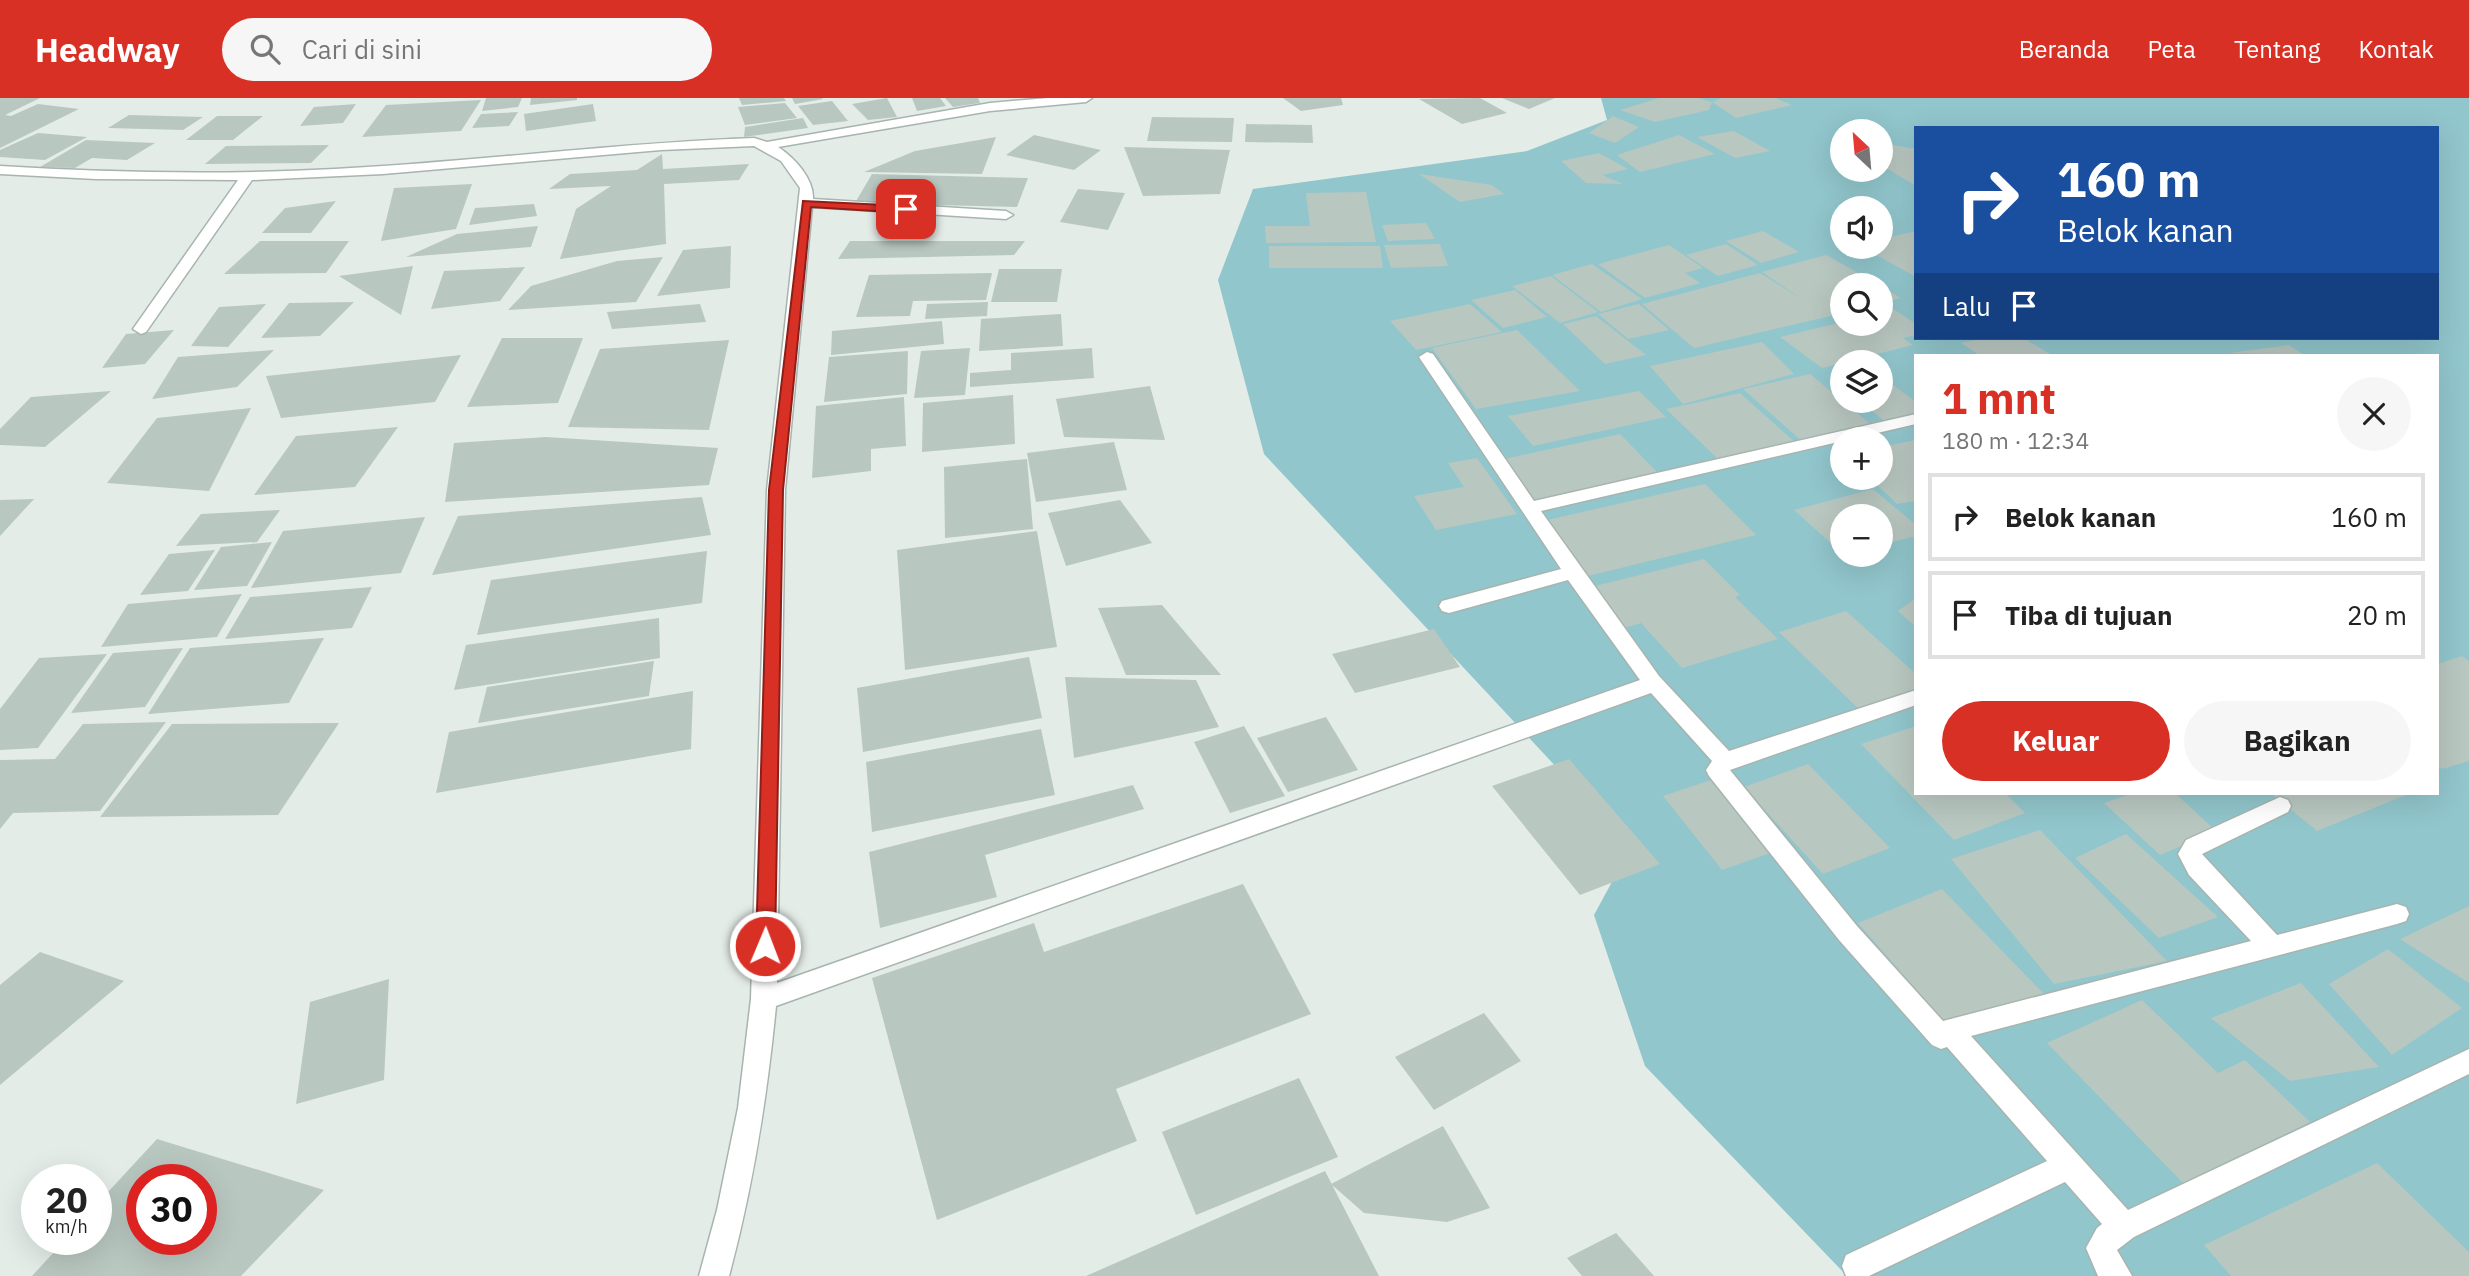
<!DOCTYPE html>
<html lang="id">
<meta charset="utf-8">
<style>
:root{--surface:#fff;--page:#f6f6f6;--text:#222;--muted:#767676;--line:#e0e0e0;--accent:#d93025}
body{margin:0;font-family:"IBM Plex Sans",sans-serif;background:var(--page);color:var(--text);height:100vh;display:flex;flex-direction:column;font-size:26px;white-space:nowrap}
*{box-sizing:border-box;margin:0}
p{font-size:23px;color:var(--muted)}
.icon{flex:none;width:38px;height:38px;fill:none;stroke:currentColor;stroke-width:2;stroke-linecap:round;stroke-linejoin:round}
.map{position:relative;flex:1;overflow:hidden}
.panel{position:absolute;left:1914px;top:256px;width:525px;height:441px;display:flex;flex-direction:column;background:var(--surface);border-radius:0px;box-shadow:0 7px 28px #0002}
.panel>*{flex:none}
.guide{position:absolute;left:1914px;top:28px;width:525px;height:214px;border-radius:0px;box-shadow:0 7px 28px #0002;background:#1a4fa0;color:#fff;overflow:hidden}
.needle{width:46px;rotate:334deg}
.controls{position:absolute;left:1830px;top:21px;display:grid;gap:14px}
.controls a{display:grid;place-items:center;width:63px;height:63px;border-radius:50%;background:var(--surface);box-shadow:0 7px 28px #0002;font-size:35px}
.speed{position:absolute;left:21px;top:1066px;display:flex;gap:14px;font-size:35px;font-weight:700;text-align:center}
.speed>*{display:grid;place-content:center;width:91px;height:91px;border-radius:50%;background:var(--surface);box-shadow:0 7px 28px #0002;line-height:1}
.speed small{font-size:18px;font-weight:400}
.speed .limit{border:10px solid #d22;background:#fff;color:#111}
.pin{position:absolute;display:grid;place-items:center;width:60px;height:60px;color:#fff;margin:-30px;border-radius:14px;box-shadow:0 4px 10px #0006}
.me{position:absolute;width:77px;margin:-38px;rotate:1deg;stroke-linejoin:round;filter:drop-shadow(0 0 5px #0008)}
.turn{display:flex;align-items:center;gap:24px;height:147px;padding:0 28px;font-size:32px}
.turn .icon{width:91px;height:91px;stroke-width:2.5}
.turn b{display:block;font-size:49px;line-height:60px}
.then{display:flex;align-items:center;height:66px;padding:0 28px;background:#0003;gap:14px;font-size:26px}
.round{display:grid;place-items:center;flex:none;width:74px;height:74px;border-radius:37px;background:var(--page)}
.head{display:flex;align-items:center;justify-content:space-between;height:119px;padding:0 28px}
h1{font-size:42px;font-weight:700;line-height:52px;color:var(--accent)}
.action{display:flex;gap:14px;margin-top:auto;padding:14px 28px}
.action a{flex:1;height:80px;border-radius:42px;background:var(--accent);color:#fff;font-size:28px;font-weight:700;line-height:80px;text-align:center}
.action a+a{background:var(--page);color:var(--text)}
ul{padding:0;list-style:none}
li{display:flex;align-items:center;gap:21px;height:88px;margin:0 14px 10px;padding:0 14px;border:4px solid var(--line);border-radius:0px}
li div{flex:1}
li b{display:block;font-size:26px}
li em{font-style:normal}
header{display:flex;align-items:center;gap:42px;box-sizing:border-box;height:98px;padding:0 35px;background:var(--accent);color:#fff}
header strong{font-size:33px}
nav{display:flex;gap:38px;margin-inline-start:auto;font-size:24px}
.search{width:490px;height:63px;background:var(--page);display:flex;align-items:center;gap:18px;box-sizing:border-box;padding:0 24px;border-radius:38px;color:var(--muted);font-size:26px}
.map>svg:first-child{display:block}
</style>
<header>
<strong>Headway</strong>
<div class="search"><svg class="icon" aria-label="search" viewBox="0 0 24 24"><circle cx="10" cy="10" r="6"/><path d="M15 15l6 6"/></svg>Cari di sini</div>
<nav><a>Beranda</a><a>Peta</a><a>Tentang</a><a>Kontak</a></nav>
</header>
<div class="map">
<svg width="2469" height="1178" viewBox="0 0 2469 1178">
<rect width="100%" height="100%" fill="#e4ece8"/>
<path fill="#91c6cc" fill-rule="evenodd" d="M1601,0H2469V1178H1847L1645,968L1594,817L1631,749L1264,356L1218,182L1253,91L1527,53L1607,22ZM1916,30H2438V240H1916ZM1843,33H1881V72H1843ZM1843,110H1881V149H1843ZM1843,187H1881V226H1843ZM1916,257H2438V695H1916ZM1843,264H1881V303H1843ZM1843,341H1881V380H1843ZM1843,418H1881V457H1843Z"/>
<path fill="#b9c7c1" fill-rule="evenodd" d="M0,0H40L5,17L11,18L38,6L79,11L0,50Z
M486,0H522L518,9L482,13Z
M531,0H577V2L530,7Z
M739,0H784L786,3L742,7Z
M792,0H822L823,1L795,6Z
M887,0L897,19L868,22L852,6Z
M912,0H940L946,8L917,13Z
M945,0H978L980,5L953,9Z
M1283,0H1341L1343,7L1301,13Z
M1480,0L1507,15L1462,26L1419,1Z
M1502,0H1555L1529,11Z
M1659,0H1699L1712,4L1709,12L1655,24L1620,12Z
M1722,0H1776L1792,7L1736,20L1712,4Z
M481,2L461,33L362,39L386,7Z
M832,3L848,23L813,27L798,8Z
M785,5L797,20L745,27L738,9Z
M356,6L343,25L300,28L314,9Z
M593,6L596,23L526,33L524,16Z
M518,14L509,28L472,30L481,16Z
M129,17L203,19L183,32L108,30Z
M217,18H263L233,42H186Z
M1613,18L1639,29L1615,45L1589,35Z
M1152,19L1234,20L1232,44L1147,43Z
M803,20L808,30L744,39L745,29Z
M1246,26L1312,27L1313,45L1245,44Z
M1734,33L1770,53L1735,60L1697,39Z
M38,35L87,39L45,62L0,59V52Z
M1034,37L1101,52L1074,72L1006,57Z
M1679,37L1715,56L1640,74L1617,57Z
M996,39L982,76L864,74L915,53Z
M86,42L155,45L127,62L92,60L75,70L40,69Z
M1881,45L1916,51V88L1881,67Z
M329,47L311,65L205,66L226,48Z
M1124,49L1230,52L1220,96L1143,98Z
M1599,55L1628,71L1602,77L1623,86L1586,85L1561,63Z
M662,56L663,71L749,66L739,82L664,86L666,146L560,161L576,111L611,88L549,91L570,76L637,72Z
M872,76L1028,80L1017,109L855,105Z
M1419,76L1492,87L1504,96L1460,104Z
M472,86L456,131L381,143L394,90Z
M1078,91L1125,95L1108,132L1060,124Z
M1366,94L1376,144L1266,145L1265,128H1310L1306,95Z
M336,103L311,135H262L285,110Z
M534,106L537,118L469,127L475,110Z
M1426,125L1435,141L1388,143L1382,127Z
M538,128L531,149L406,159L457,136Z
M1763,133L1799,154L1761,165L1726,143Z
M1916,133V179L1862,149H1881V141Z
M260,143H349L326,175L224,176Z
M850,143H1025L1014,157L838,161Z
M1440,146L1448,168L1391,170L1384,147Z
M1726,146L1758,167L1718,178L1686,157Z
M1669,147L1703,170L1685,175L1700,185L1645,200L1598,166Z
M731,148L730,190L657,198L683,152Z
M1269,148H1380L1383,170H1269Z
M1826,157L1880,187H1843V215L1694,250L1642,206L1760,175L1802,201L1762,174Z
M663,159L636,204L508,212L531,188L617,163Z
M1592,166L1642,201L1601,214L1552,177Z
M413,168L401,217L339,178Z
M525,169L500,203L431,211L444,173Z
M999,171H1062L1057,204H991Z
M992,175L986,202L913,203L910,218L856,219L869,177Z
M1551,178L1598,214L1560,225L1512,188Z
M1881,188L1901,200L1881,205Z
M1515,192L1547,219L1503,230L1471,202Z
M354,204L320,238L261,240L289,205Z
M988,204L987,218L925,221L927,206Z
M266,206L228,249L191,248L219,209Z
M700,206L706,224L612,231L607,214Z
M1470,206L1502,234L1416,252L1390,223Z
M1639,206L1669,232L1628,241L1598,216Z
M1889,208L1916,226V237L1903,240L1913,247L1822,270L1780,239L1843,224L1881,226V210Z
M1061,216L1063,248L979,253L981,221Z
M1596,218L1646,257L1605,266L1563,226Z
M942,223L944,246L831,257L832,233Z
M174,232L145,266L102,270L126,236Z
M1517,232L1580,293L1476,311L1432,250Z
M502,240H583L558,305L467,309Z
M1986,240H2023L2052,257H1979L1961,245Z
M729,242L709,332L568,329L600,251Z
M1762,244L1794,276L1683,306L1650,268Z
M2289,247L2304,257L2229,255Z
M970,250L965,297L914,300L921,253Z
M1092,250L1094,280L970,289V275L1011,272V255Z
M274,252L237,289L152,301L178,259Z
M908,253L907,296L824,304L829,259Z
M461,257L435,304L281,320L266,278Z
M1810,276L1874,329L1804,345L1743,291Z
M1881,278L1916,304V317L1886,324L1859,303H1881Z
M1150,288L1165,342L1064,339L1056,301Z
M111,293L45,349L0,347V331L31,299Z
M1639,293L1666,319L1533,348L1508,318Z
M1740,295L1797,346L1720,363L1666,311Z
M1013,297L1015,346L922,354L923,305Z
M904,299L906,348L871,351V373L812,380L816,308Z
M251,310L209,393L107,385L157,320Z
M398,329L355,389L254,397L296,338Z
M1620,336L1661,378L1531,408L1500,362Z
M546,339L718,350L709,387L445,404L454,345Z
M1916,342V403L1897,406L1870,380H1881V349Z
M1114,344L1127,392L1036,404L1027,355Z
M1477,360L1517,416L1436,432L1414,398L1464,389L1448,365Z
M1027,361L1033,431L945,440L944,369Z
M1705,386L1756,437L1588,478L1543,423Z
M1873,391L1916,427V438L1881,447V418H1843V456L1794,412Z
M702,399L711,437L432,477L458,418Z
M34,401L0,438V402Z
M1120,402L1152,445L1066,468L1048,415Z
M280,412L257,444L176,448L201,416Z
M425,419L401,475L251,490L283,433Z
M1037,433L1057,549L905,572L897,452Z
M272,444L247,488L194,492L221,449Z
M215,452L188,493L140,497L169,456Z
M707,453L702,505L477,537L491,482Z
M1704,461L1740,497L1735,499L1778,541L1682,570L1641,525L1621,531L1587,490Z
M372,489L352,530L225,541L250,499Z
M242,496L217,539L101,549L128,506Z
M1916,500V529L1898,513Z
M1162,507L1221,577H1126L1098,510Z
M1846,513L1916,576V596L1862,614L1779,534Z
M659,520L660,560L454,592L466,547Z
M1434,531L1460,569L1355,595L1332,556Z
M324,540L289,605L148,616L190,550Z
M183,550L145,609L71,615L113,555Z
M107,556L38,650L0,652V611L39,560Z
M2462,558L2469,563V663L2442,671L2438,668V566Z
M1029,559L1042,620L863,654L857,590Z
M654,563L649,598L478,625L487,589Z
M1065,579L1196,582L1219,629L1074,660Z
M693,593L691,651L436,695L449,634Z
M1326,619L1358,672L1288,694L1257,640Z
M166,624L100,713L13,715L0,731V662L55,661L83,626Z
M339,625L278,717L100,719L172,626Z
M1244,628L1285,698L1230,715L1194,644Z
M1916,628V695H2005L2025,715L1954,742L1861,646Z
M1041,631L1055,697L872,734L866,664Z
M1569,661L1660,766L1580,797L1492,688Z
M1808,666L1890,750L1823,776L1744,689Z
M1720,679L1779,752L1722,772L1663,698Z
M1133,687L1144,711L985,757L997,799L880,830L869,754Z
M2134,695H2175L2216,733L2160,757L2104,705Z
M2271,695H2411L2317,733Z
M2040,732L2167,863L2054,886L1951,761Z
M2126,736L2218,819L2159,840L2075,760Z
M1243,786L1311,916L1116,991L1137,1043L937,1122L872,880L1034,825L1044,854Z
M1942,791L2044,896L1948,928L1858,825Z
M2469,808V885L2400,841Z
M2388,851L2462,910L2392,957L2329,886Z
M40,854L124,883L0,987V887Z
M389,881L384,982L296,1006L310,904Z
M2301,885L2379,969L2290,983L2211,920Z
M2142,902L2218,975L2245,962L2310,1024L2184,1086L2047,945Z
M1484,915L1521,963L1434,1012L1395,959Z
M1299,980L1338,1059L1196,1117L1162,1034Z
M1443,1028L1490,1110L1447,1124L1364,1115L1331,1086Z
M157,1041L324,1092L241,1178H32L66,1141H96V1107ZM142,1082H201V1141H142Z
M2377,1065L2469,1154V1178H2231L2204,1147Z
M1325,1073L1379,1178H1086Z
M1616,1135L1654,1178H1582L1567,1160Z"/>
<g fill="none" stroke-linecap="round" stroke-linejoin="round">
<defs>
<path id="minor" d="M1048,0H1092L1086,4L990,13L778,49C795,60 814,81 813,101L1006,113L1013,117L1006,121L812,109L785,392L777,885L1640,582L1568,482L1449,515L1442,513L1439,508L1442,503L1561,471L1419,259L1427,254L1433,256L1534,403L1916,316V326L1541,413L1659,578L1729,653L1916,592V607L1730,672L1857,828L1943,923L2251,843L2189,777L2178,756L2186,742L2280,699L2288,702L2291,708L2288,714L2202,756L2277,837L2397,806L2406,809L2409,816L2406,823L2397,826L1971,938L2128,1112L2469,951V976L2134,1139L2117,1152L2132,1178H2098L2086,1150L2097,1130L2102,1126L2065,1084L1869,1178H1846L1842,1168L1846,1157L2047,1063L1947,949L1941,951L1932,947L1839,842L1709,678L1706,672L1712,663L1651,595L776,908C767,1000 753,1089 729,1178H699L717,1112L738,1010L751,901L767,392L800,90L781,63L754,48L661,52L383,76L252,82L146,234L141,236L133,231L238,82L96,81L0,76V68C112,75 223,77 335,71C475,64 614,45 754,40L767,44L990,5Z"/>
</defs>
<use href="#minor" stroke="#a7b4af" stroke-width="3"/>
<use href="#minor" fill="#fff" fill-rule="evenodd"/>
</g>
<path fill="#d93025" stroke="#8d1f18" stroke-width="2" d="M803,103L906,108L911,111L906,115L811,109L783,392L775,848L772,854H759L756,848L769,392Z"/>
</svg>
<div class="controls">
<a><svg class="needle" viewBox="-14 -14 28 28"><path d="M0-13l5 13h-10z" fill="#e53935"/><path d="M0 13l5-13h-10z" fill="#767676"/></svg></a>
<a><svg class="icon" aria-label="sound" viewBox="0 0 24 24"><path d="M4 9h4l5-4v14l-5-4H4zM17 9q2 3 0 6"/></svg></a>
<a><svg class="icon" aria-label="search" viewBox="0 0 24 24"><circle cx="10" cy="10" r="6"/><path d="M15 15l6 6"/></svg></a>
<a><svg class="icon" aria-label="layers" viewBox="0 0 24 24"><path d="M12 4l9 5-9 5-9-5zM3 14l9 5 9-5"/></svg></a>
<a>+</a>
<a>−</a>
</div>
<div class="speed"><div>20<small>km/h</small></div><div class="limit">30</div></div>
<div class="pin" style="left:906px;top:111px;background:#d93025"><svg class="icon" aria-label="arrive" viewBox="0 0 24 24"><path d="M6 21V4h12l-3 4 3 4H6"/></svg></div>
<svg class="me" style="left:765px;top:848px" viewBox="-20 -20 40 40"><circle r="17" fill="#d93025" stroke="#fff" stroke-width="3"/><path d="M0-11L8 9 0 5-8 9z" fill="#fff"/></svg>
<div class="guide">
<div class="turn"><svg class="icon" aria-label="right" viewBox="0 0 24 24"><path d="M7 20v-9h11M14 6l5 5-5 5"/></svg><div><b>160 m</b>Belok kanan</div></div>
<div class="then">Lalu<svg class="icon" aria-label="arrive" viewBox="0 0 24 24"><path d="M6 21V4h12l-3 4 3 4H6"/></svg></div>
</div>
<section class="panel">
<div class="head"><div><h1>1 mnt</h1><p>180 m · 12:34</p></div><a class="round"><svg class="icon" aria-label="close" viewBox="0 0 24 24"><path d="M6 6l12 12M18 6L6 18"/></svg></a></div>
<ul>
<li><svg class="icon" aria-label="right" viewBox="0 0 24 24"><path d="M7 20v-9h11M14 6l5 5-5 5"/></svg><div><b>Belok kanan</b></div><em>160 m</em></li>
<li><svg class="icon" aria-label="arrive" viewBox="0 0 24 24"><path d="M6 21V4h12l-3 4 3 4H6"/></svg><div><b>Tiba di tujuan</b></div><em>20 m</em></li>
</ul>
<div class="action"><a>Keluar</a><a>Bagikan</a></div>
</section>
</div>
